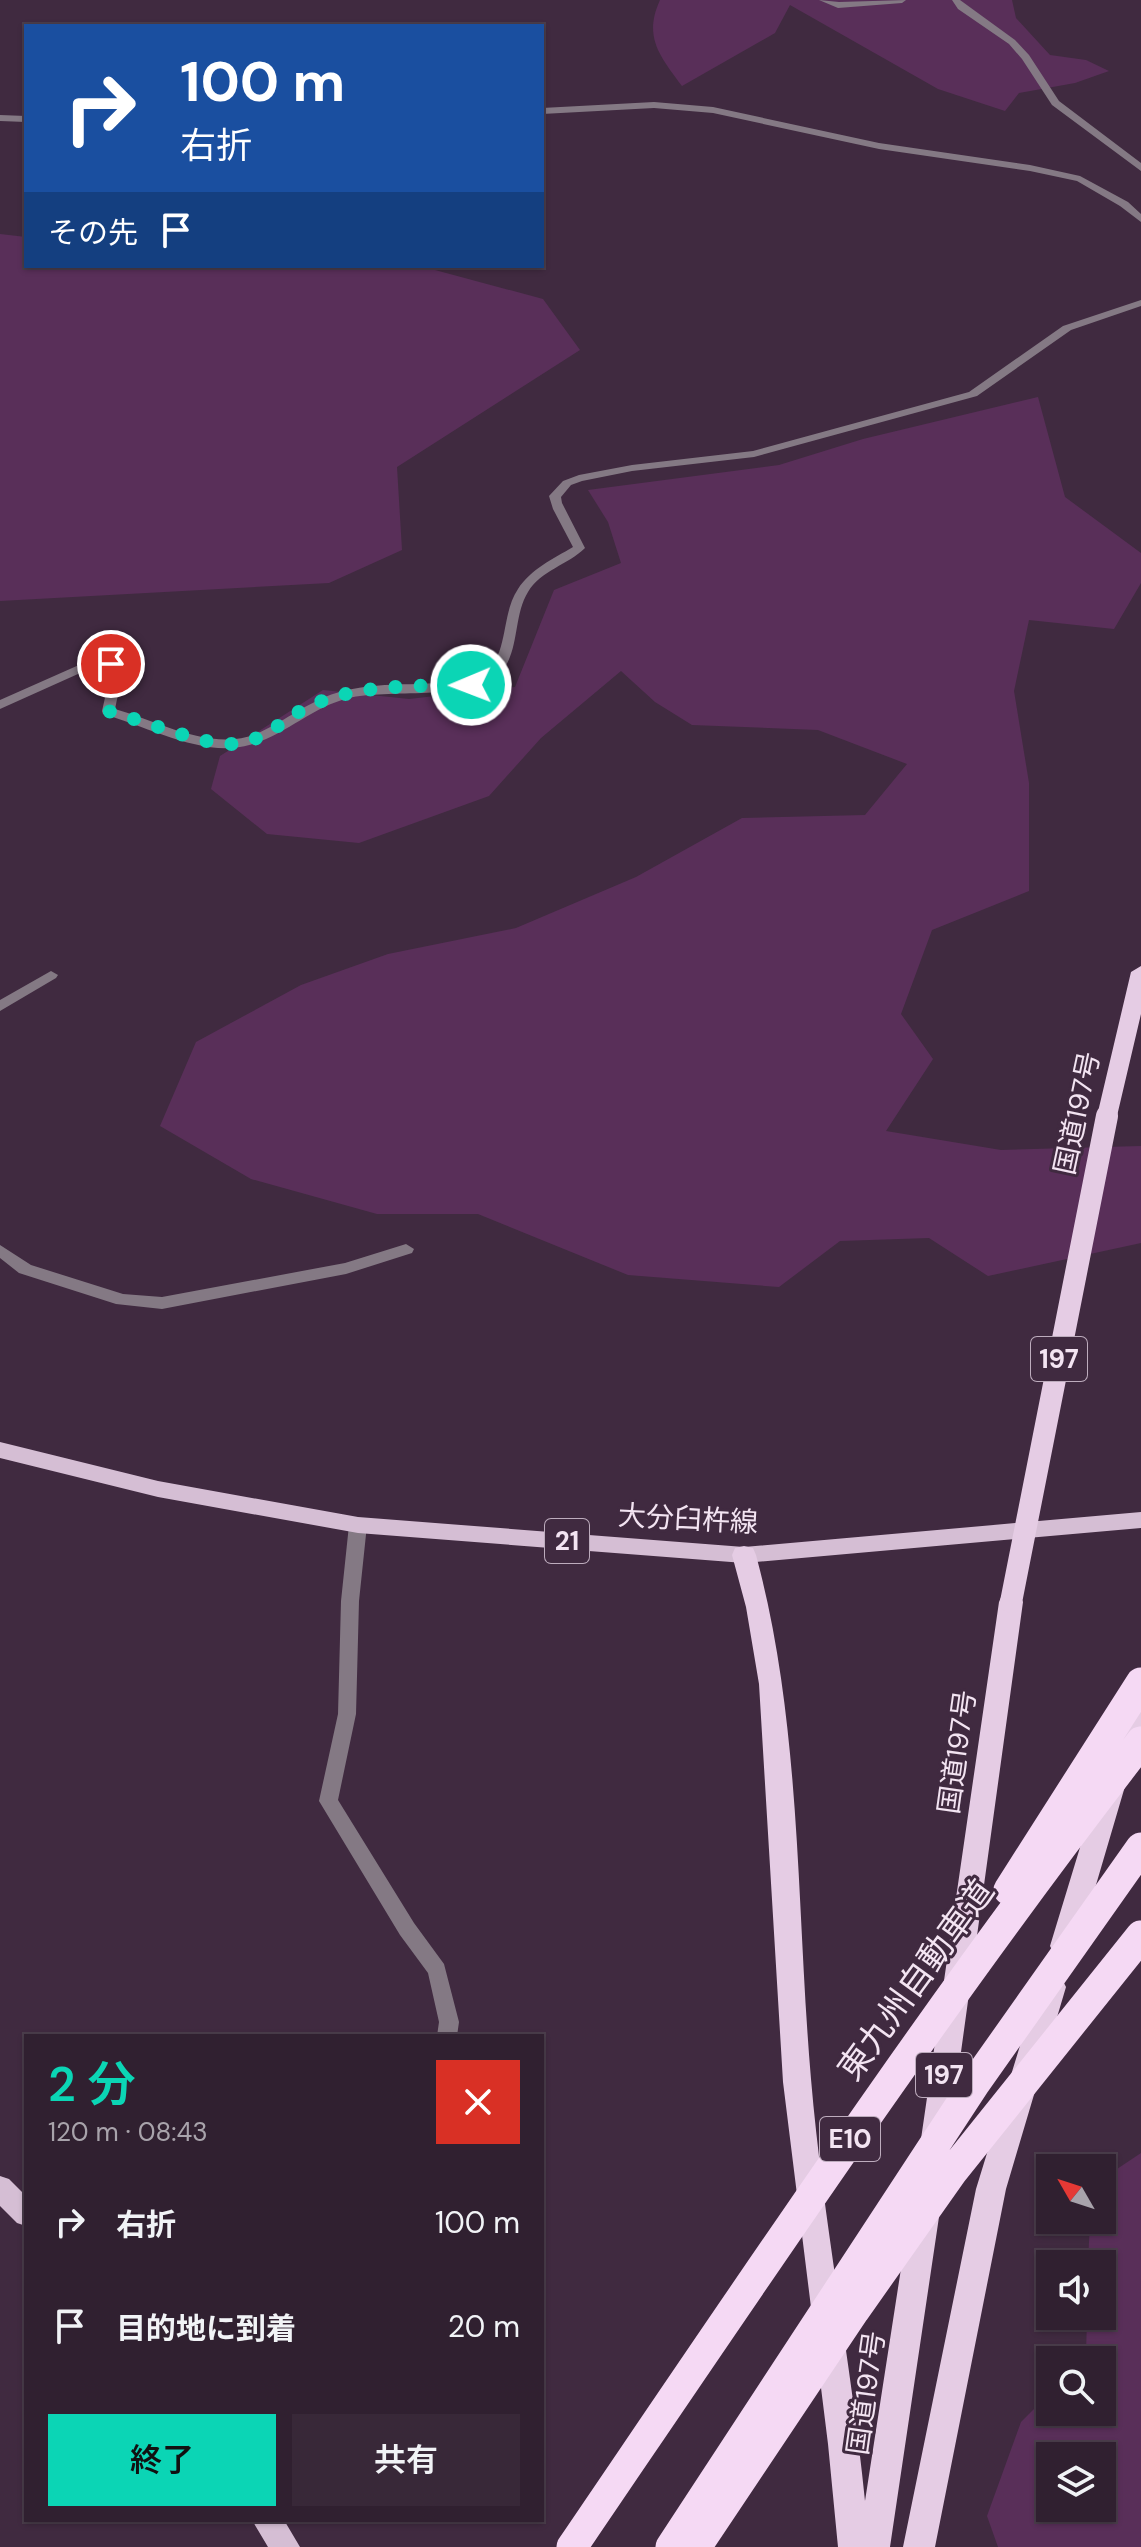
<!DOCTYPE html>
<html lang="ja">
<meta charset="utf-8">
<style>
:root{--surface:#302030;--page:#382838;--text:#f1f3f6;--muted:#a8a3ab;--line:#4b3e4c;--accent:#0bd5b5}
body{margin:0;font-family:"DM Sans","Noto Sans JP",sans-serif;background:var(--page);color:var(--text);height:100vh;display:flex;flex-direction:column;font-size:30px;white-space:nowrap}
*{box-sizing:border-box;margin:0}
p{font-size:26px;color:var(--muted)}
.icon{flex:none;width:44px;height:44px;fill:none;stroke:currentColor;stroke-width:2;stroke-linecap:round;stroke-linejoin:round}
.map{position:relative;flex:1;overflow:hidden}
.details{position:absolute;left:24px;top:2034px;width:520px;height:488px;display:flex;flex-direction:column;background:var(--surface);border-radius:0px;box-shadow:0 2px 6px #0004,0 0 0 2px var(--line)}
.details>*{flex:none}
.guide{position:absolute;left:24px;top:24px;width:520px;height:244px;border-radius:0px;box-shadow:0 2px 6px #0004,0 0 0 2px var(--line);background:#1a4fa0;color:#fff;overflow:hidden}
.needle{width:52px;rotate:309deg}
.buttons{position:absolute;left:1036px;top:2154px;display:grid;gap:16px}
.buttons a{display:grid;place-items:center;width:80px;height:80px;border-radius:0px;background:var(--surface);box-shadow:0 2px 6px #0004,0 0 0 2px var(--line);font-size:40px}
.pin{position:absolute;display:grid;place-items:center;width:68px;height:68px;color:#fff;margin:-34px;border:4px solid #fff;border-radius:50%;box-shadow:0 2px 8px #0007}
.me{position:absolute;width:88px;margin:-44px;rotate:269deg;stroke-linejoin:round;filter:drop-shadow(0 0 6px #0008)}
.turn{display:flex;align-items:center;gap:28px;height:168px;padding:0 24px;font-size:36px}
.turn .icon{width:104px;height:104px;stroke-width:2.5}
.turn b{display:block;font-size:56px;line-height:68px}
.then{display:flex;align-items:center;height:76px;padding:0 24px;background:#0003;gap:16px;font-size:30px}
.round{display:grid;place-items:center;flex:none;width:84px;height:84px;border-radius:0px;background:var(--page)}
.overview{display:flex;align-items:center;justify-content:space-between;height:136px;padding:0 24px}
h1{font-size:48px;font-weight:600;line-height:60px;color:var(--accent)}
.action{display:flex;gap:16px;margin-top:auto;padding:16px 24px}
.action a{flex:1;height:92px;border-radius:0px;background:var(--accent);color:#111;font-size:32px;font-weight:600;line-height:92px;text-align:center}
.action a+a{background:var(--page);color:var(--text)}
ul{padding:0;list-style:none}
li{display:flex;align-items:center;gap:24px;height:104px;padding:0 24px}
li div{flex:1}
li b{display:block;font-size:30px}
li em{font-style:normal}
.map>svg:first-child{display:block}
</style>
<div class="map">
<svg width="1141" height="2547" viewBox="0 0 1141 2547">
<rect width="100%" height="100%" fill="#402a40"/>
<path fill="#592f59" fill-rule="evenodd" d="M660,0H1012L1016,18L1050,55L1086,60L1109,71L1075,83L1019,93L1005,111L938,89L790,5L775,33L682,86C660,56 643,37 660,0Z
M0,234L26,237V266H385L435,270L543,299L580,350L397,467L402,550L329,583L0,601Z
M1038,397L1065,497L1141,553V583L1114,629L1029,620L1014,691L1029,783V891L932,930L901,1014L933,1059L886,1131L1001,1150L1141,1146V1243L988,1276L929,1238L840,1241L779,1287L628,1275L478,1214H377L251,1179L160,1126L196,1042L301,985L388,954L516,928L636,877L742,818L865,815L907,764L818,730L692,725L655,702L621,671L541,738L489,796L359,843L267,834L211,789L220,756L323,690L409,699L515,687L554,590L621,563L608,522L588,490L779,465L863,439Z
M1141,2153V2547H998L987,2516L1021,2422L1050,2393V2412H1102V2360H1082L1086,2356L1087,2316H1102V2264H1088L1090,2220H1102V2179ZM1102,2456V2508H1050V2456Z"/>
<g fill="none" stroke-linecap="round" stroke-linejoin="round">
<path fill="#847984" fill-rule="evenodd" d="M819,0L839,2L906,0L902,3L838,8Z
M952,0H960L1015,40L1029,55L1059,101L1141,163V171L1052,105L1022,59L1009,44L958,9Z
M654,102L713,107L879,143L1030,165L1080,176L1128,202L1141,214V222L1120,206L1077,181L1030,171L879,149L713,113L654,108L542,114V108Z
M0,115L26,116V122L0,121Z
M1141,300V306L1071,330L977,396L754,457L632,471L582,481L571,485L561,497L562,503L585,548C568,565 541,570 528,592C512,618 521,654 497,677C473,700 384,689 349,698C307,708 276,745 232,748C192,751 142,725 103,714L102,711L109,680L105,667L98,665L0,709V700L97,657L117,664L121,680L115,709C158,721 211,752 256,734C286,721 311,699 343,691C387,680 433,688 477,678C511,661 499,617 518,589C531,569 553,559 573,547L553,509L549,496L563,481L579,475L632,465L753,451L969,392L1063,326Z
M51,971L58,975L56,978L0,1011V1000Z
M406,1244L414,1249L412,1253L346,1274L162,1309L116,1304L19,1273L0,1258V1245L31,1265L123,1294L162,1297L345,1263Z
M358,1518L364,1520L367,1525L359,1601L356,1714L338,1800L414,1923L444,1964L459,2022L457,2036H437L439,2022L428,1973L400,1935L319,1801L338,1714L341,1601L349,1525L352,1520Z"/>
<path fill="#d5bed4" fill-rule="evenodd" d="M0,1442L158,1481L358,1517L744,1547L1141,1512V1528L744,1563L358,1533L158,1497L0,1458Z
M0,2176L9,2179L26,2196V2226L17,2223L0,2206Z
M252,2520H284L300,2547H268Z"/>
<path fill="#e5cce4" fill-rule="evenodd" d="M1141,966V1014L1117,1116L1107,1123L1097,1116L1131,972Z
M744,1546L753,1548L756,1555C802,1725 796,1905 811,2079C823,2220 851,2360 865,2501L909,2217L914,2207L924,2203L934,2207L939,2217L890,2547H838L828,2444L783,2082L759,1684L746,1607L732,1555L735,1548Z
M1011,1592L1020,1595L1023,1602L949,2139L945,2148L935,2152L925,2148L921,2139L999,1602L1002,1595Z
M1137,1693L1141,1694V1732L1078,1946L1074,1954L1064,1958L1054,1954L1050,1946L1124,1703L1128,1696Z
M1052,1975L1062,1979L1066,1987L1006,2189L935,2547H903L976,2189L1038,1987L1042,1979Z"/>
<path stroke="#e5cce4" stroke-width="22" d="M1011,1602L1107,1116"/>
<path stroke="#f5d9f4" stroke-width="31" d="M1009,1890L1141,1683
M572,2547C757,2275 939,2002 1141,1742
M671,2547L975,2083L1141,1848
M696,2547L854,2311L952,2172L1141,1936"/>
</g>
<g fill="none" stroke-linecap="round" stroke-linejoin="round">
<path stroke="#0bd5b5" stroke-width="14" stroke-dasharray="0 25.2" d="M111,664L115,680L108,711C139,719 205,746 232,744C269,741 283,717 314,704C363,684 419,686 471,685"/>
</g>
<g text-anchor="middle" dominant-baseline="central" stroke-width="6" stroke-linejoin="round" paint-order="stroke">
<g fill="#402a40" stroke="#bdacbd" stroke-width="2">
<rect x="1031" y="1337" width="56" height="44" rx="6"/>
<rect x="545" y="1519" width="44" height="44" rx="6"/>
<rect x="916" y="2053" width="56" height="44" rx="6"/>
<rect x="820" y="2117" width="60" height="44" rx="6"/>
</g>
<g font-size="26" font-weight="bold" fill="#f3e4f2">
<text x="1059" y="1359">197</text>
<text x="567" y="1541">21</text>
<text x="944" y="2075">197</text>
<text x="850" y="2139">E10</text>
</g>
<g font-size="28" fill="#f3e4f2" stroke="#402a40">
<text transform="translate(1077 1113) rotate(-78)">国道197号</text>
<text transform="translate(688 1519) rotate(3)">大分臼杵線</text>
<text transform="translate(957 1752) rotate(-82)">国道197号</text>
<text transform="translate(866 2393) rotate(-82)">国道197号</text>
</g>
<g font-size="34" fill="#f3e4f2" stroke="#402a40">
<text transform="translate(916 1980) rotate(-54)">東九州自動車道</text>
</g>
</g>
</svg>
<div class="buttons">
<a><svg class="needle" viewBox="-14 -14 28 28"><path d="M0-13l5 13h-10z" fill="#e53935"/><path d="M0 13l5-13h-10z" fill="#a8a3ab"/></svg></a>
<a><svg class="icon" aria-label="sound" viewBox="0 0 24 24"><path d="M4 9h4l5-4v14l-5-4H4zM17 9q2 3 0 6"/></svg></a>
<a><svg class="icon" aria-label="search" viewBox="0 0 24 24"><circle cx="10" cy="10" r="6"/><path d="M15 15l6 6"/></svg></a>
<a><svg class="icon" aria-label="layers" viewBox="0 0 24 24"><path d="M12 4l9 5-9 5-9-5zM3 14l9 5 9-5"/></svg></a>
</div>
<div class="pin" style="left:111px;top:664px;background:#d93025"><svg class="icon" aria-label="arrive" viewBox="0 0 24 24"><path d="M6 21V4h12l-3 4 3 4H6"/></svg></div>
<svg class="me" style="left:471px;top:685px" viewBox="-20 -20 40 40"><circle r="17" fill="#0bd5b5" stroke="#fff" stroke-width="3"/><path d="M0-11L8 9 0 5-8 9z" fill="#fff"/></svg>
<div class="guide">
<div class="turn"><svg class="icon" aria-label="right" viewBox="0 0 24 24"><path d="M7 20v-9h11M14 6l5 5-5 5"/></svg><div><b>100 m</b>右折</div></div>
<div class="then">その先<svg class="icon" aria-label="arrive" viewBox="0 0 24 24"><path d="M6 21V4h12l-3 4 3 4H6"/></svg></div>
</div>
<section class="details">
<div class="overview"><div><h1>2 分</h1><p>120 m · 08:43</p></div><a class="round" style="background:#d93025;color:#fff"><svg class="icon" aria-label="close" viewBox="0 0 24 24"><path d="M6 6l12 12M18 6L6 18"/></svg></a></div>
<ul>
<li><svg class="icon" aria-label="right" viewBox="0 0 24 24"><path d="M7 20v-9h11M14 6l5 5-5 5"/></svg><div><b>右折</b></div><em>100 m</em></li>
<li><svg class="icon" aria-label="arrive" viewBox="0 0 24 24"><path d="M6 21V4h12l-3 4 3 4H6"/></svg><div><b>目的地に到着</b></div><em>20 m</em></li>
</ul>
<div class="action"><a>終了</a><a>共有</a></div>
</section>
</div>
